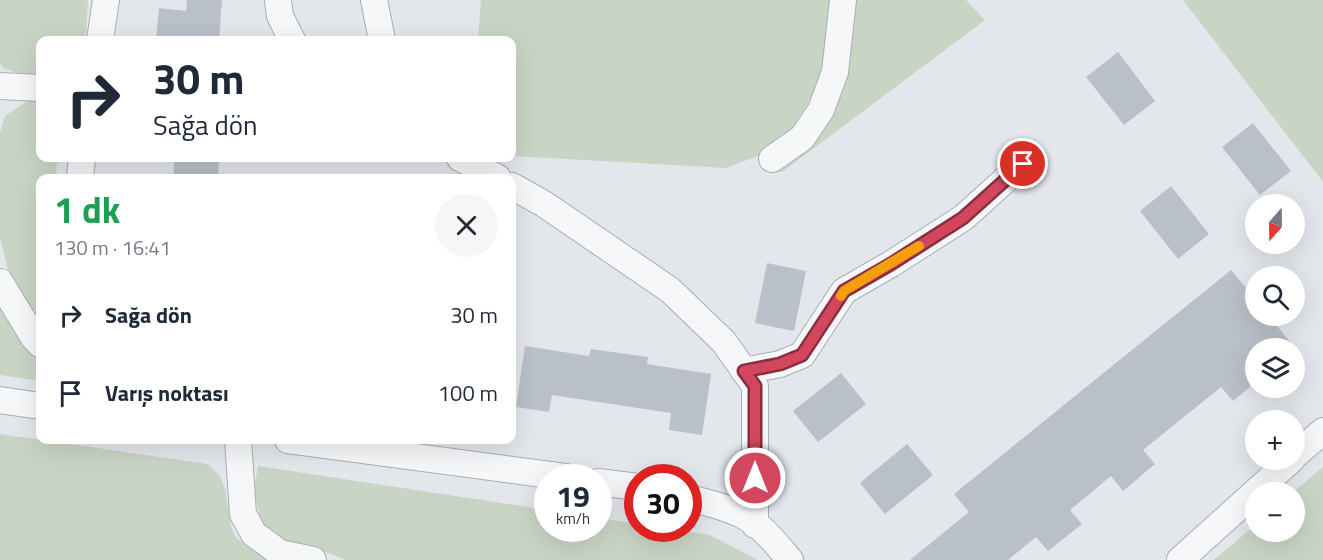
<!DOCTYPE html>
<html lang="tr">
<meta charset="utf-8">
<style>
:root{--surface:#fff;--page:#f6f6f7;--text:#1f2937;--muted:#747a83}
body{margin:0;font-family:"Titillium Web",sans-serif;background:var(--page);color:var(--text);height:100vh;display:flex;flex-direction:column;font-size:22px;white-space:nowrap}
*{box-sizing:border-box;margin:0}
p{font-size:20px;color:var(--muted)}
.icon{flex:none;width:33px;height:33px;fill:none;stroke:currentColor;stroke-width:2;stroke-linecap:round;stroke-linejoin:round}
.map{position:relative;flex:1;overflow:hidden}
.drawer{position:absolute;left:36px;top:174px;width:480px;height:270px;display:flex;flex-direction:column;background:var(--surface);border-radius:12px;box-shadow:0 6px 24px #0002}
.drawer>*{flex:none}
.hud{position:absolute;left:36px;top:36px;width:480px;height:126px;border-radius:12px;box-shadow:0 6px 24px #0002;background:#fff;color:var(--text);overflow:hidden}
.needle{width:39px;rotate:200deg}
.controls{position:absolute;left:1245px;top:194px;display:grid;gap:12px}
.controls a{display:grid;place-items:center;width:60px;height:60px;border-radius:50%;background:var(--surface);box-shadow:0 6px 24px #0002;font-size:30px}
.speed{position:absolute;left:534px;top:464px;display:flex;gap:12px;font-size:30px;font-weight:700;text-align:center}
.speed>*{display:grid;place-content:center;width:78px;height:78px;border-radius:50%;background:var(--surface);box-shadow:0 6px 24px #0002;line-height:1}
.speed small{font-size:15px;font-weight:400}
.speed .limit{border:9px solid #d22;background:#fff;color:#111}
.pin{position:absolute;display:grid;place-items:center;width:51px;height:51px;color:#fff;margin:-26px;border:3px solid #fff;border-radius:50%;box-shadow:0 2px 6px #0007}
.me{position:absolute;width:66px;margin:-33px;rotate:0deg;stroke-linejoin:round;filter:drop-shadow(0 0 4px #0008)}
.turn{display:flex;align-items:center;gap:21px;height:126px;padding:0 18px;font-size:27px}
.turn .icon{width:78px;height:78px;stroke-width:2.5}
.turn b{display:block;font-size:42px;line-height:51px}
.round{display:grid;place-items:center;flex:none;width:63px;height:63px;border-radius:32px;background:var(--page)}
.head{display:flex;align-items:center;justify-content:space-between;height:102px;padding:0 18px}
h1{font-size:36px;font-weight:700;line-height:45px;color:#1e9e55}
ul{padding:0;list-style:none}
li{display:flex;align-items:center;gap:18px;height:78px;padding:0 18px}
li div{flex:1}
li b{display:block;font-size:22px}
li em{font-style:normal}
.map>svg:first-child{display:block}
</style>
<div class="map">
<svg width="1323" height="560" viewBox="0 0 1323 560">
<rect width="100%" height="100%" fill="#e3e6eb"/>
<path fill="#c9d5c4" d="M0,0H88L86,34L83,40H40V78L34,79L3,68L0,64Z
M481,0H835L822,78L801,115L783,141L763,154L726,168L512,156V40H478Z
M851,0H966L985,20L782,172L765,171L806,146Z
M1183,0H1323V182Z
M32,98L40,99V158H59L56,166L57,178H40V333L9,275L0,237V133L5,116Z
M0,299L40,358V381L0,375Z
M0,434L208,464L220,476L225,489L231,526L236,538L275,560H0Z
M258,466L547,510L548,528H598L599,518L637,524L638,528H662L710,535L758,560H345L329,553L289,543L261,522L254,489Z
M1323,467V560H1214L1255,525L1256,531H1294L1293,492Z"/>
<path fill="#bac0c9" d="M187,0H222L219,40H156L159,8L186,11Z
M1118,52L1155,101L1124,125L1086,77Z
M1253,123L1291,171L1260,195L1222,147Z
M175,158H219L218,178H173Z
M1171,186L1209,234L1178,259L1140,211Z
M767,263L806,271L794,331L755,323Z
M1231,270L1256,300V315H1268L1295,348H1256V382L1233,401L1221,387L1143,450L1155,464L1123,491L1111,476L1070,510L1082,524L1048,551L1036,537L1008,560H910L969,512L954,494Z
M525,346L589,356L591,349L648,357L647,364L711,374L702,435L669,430L671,413L552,395L549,412L516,407Z
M841,373L866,404L818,442L793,411Z
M907,444L933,475L885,514L860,483Z"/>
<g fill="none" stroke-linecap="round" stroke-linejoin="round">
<defs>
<path id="minor" d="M278,0L280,16L292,40
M374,0L382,40
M100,40L106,0
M0,86L40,88
M460,158L498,178
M772,159L802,138L821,110L835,72L843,0
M80,178L82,158
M512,186L544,204L670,290L724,342L755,386V525
M0,282L34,338L40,344
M744,371L780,364L802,355L844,291L891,264L963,218L1023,164
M0,400L40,406
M238,440L243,514L254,534L280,553L313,560
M288,440L565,477
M1294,456L1323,431
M598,482L638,487
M688,498C706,502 726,507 742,515C761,524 777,545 790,560
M1180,560L1292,459"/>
</defs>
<use href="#minor" stroke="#a8adb6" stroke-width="28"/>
<use href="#minor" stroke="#f6f7f9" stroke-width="26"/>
</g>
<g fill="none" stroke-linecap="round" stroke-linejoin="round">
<defs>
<path id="route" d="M755,478V386L744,371L780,364L802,355L844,291L891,264L963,218L1023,164"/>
</defs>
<use href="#route" stroke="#882e3d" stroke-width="15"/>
<use href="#route" stroke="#d2465e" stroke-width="10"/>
<path stroke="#f59e0b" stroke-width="10" d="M841,296L844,291L919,246"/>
</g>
</svg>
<div class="controls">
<a><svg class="needle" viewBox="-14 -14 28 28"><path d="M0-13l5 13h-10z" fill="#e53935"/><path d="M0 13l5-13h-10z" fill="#747a83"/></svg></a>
<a><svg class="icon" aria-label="search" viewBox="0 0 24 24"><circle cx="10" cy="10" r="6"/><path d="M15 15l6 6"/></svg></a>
<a><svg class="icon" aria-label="layers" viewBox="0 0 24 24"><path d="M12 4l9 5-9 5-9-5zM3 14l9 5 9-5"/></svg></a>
<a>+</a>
<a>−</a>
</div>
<div class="speed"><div>19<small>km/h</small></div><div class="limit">30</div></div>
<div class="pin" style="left:1023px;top:164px;background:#d93025"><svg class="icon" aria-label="arrive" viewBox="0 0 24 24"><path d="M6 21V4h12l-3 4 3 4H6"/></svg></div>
<svg class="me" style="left:755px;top:478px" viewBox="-20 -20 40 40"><circle r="17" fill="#d2465e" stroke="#fff" stroke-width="3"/><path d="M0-11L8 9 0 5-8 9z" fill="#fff"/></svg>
<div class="hud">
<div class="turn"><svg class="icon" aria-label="right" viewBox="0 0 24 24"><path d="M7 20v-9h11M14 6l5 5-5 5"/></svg><div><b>30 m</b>Sağa dön</div></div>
</div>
<section class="drawer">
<div class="head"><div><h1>1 dk</h1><p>130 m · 16:41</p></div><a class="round"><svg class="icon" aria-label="close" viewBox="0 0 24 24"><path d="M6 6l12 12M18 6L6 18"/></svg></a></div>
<ul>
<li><svg class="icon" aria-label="right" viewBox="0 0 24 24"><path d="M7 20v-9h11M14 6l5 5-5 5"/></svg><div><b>Sağa dön</b></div><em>30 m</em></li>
<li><svg class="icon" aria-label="arrive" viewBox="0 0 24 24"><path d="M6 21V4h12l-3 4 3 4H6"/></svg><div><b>Varış noktası</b></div><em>100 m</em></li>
</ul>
</section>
</div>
